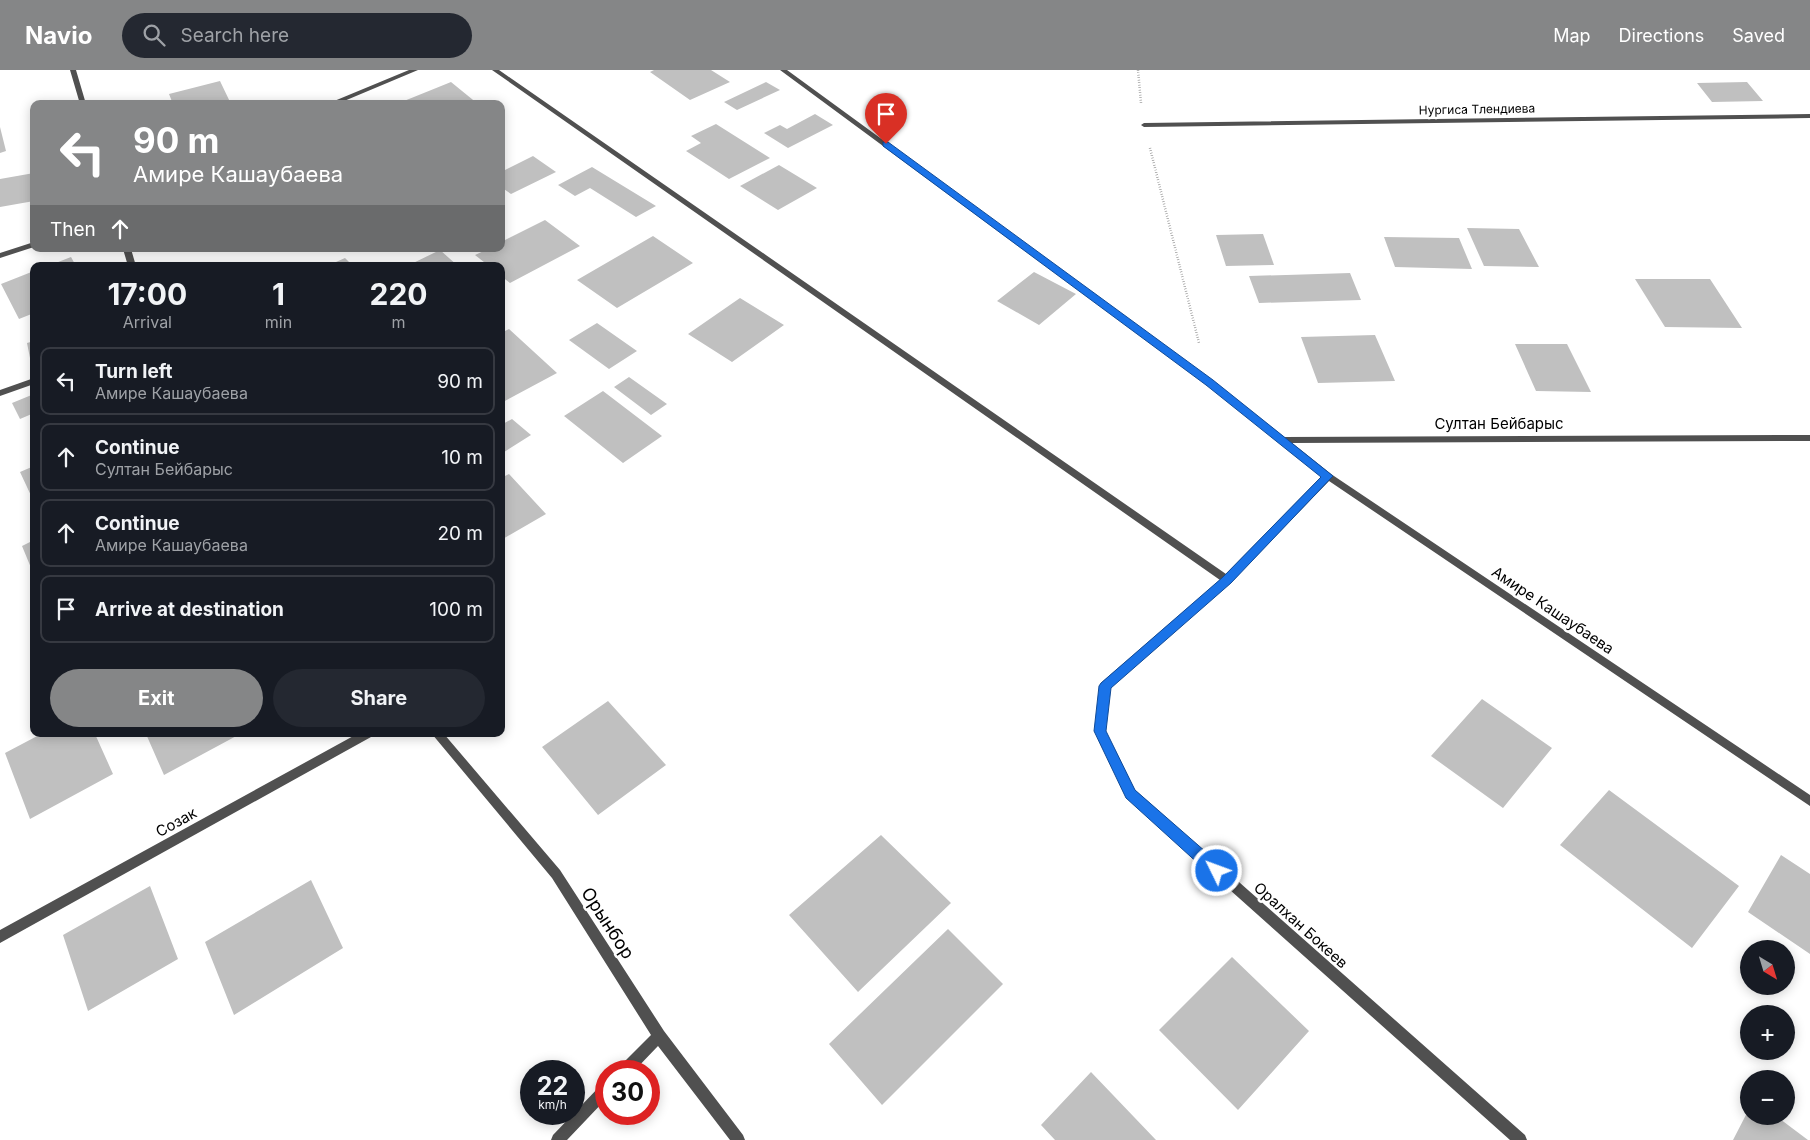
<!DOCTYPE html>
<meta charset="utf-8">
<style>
:root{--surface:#171b24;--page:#242831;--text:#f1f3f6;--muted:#9ea1a6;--line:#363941;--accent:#858687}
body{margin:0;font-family:Inter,sans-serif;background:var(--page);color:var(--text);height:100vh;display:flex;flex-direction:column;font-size:19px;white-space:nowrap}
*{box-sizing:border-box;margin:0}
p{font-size:16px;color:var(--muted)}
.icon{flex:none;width:28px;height:28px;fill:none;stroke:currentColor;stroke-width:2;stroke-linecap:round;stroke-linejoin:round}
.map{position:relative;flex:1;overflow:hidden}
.drawer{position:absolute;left:30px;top:192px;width:475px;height:475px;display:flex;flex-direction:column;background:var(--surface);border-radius:10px;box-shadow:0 2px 12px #0003}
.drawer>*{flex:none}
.banner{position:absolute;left:30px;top:30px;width:475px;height:152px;border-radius:10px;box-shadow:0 2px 12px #0003;background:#858687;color:#fff;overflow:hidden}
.needle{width:32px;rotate:142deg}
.fabs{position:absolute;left:1740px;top:870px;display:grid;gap:10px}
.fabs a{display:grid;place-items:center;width:55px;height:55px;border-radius:50%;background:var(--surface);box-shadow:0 2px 12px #0003;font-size:25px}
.speed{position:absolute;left:520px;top:990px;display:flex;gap:10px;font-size:25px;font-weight:700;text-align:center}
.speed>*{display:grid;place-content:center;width:65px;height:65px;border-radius:50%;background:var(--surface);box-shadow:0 2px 12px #0003;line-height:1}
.speed small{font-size:12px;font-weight:400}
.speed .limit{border:8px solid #d22;background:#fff;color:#111}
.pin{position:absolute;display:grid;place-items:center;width:42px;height:42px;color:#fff;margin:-51px -21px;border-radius:50% 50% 50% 0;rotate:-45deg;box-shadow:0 0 5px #0007}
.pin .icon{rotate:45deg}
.me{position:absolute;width:55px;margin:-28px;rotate:312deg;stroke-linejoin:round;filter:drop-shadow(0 0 4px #0008)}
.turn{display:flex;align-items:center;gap:18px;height:105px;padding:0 20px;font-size:22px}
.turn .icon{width:65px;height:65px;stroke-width:2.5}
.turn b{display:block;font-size:35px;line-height:42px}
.then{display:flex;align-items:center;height:48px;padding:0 20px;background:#0003;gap:10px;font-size:19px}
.eta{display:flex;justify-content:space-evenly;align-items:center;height:85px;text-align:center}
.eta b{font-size:30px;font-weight:700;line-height:35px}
.action{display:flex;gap:10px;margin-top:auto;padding:10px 20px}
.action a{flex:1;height:58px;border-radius:30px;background:var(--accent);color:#fff;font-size:20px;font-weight:700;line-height:58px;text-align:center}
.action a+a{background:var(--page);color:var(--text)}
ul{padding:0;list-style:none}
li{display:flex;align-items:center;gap:15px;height:68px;margin:0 10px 8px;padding:0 10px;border:2px solid var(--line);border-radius:10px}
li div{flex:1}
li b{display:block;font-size:19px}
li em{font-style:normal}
header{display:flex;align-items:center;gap:30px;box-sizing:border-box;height:70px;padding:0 25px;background:var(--accent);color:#fff}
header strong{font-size:24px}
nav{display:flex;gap:28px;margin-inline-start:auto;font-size:18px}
.search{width:350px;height:45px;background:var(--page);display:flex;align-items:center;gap:12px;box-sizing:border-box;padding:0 18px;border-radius:28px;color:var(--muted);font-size:19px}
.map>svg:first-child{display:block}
</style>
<header>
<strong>Navio</strong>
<div class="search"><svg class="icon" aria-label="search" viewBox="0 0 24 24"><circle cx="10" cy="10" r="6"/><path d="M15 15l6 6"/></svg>Search here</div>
<nav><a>Map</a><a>Directions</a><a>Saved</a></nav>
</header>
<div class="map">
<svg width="1810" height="1070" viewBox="0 0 1810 1070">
<rect width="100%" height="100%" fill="#fff"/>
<path fill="#c0c0c0" d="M654,0H711L730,12L690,30L650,2Z
M220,11L231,34H173L169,24Z
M451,12L478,34H407L404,31Z
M766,12L780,20L737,40L724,32Z
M1747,12L1763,31L1712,32L1697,13Z
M815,44L833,55L788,78L764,63L780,55L787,59Z
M716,54L770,88L729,109L686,81L701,73L691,66Z
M0,57L6,81L0,83Z
M533,86L556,102L511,124L501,117V102Z
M779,95L817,118L778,140L740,116Z
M592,97L656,136L636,147L590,118L575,126L558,115Z
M34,103V131L0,137V109Z
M545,150L580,176L510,213L501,206V196H489L475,185L488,179H501V172Z
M1467,158L1519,159L1539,197L1484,196Z
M1263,164L1274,195L1226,196L1216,165Z
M653,166L693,193L617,238L577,210Z
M1384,167L1459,168L1472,199L1395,197Z
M440,180L458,196H407Z
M71,187L76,196H48Z
M345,188L353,196H327Z
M34,201V243L19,249L1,214Z
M1034,202L1076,224L1039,255L997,231Z
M1350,203L1361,230L1259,233L1249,206Z
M1635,209H1710L1742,258L1665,257Z
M740,228L784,255L732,292L688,264Z
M597,253L637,281L609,299L569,270Z
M509,259L557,303L501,333V263Z
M1375,265L1395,311L1318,313L1301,267Z
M34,271V303H33L27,273Z
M1515,274H1567L1591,322L1536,321Z
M629,307L667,334L651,345L614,317Z
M603,321L662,366L623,393L564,346Z
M34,324V343L20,349L12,333Z
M512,349L531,365L501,384V355Z
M34,396V432L20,402Z
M509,404L546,444L501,470V408Z
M34,470V505L22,476Z
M1482,629L1552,678L1503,738L1431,686Z
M608,631L666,695L598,745L542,677Z
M41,664H95L113,704L30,749L5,683Z
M146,664H240L164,705Z
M1609,720L1739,816L1692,878L1560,775Z
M881,765L951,833L858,922L789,845Z
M1781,785L1810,804V884L1748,842Z
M311,810L343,878L234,945L205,872Z
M150,816L178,889L88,941L63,865Z
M948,859L1003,914L882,1035L829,974Z
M1232,887L1309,961L1238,1040L1159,960Z
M1091,1002L1156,1070H1055L1041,1055Z
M1749,1039V1046H1776L1808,1070H1733Z"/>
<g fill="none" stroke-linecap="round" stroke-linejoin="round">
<path stroke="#727272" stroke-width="2.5" stroke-dasharray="0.5 2" stroke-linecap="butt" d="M1138,0L1141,33
M1150,78L1199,273"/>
<path fill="#505050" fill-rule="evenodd" d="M70,0H76L86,34H80Z
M409,0H418L337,34H327Z
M492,0H499L1226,504L1322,406L1206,314L780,0H787L1212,310L1284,367L1810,365V371L1292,373L1331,404L1810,725V736L1329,411L1230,513L1110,618L1105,661L1135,720L1525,1065L1527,1070H1510L1127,728L1095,661L1100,616L1101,613L1220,510Z
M1810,44V48L1144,57L1141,55L1144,53Z
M34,172V177L0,188V183Z
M123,179H131L136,196H128Z
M34,308V314L0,326V320Z
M357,664H372L371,667L0,873V860Z
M432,664H444L560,800L664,961L743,1065L745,1070H730L658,976L634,1001H619L620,996L651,965L552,808Z
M606,1013V1029L567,1070H551L553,1065L601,1015Z"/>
</g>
<path fill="#1a73e8" stroke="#114b97" d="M883,72H888L1213,310L1333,406L1231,513L1111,618L1106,661L1135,720L1222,796L1224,801L1222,806L1217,807L1212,806L1126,728L1094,661L1099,616L1101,613L1223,507L1321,407L1206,315L883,76Z"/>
<g text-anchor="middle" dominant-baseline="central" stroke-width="5" stroke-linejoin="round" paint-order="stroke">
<g font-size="12" fill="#000" stroke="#fff">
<text transform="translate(1477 39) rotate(-1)">Нургиса Тлендиева</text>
</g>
<g font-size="15" fill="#000" stroke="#fff">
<text x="1499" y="353">Султан Бейбарыс</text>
<text transform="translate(1553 540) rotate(34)">Амире Кашаубаева</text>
<text transform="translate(176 752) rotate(-29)">Созак</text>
<text transform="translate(1301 855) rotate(42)">Оралхан Бокеев</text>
</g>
<g font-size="18" fill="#000" stroke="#fff">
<text transform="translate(608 853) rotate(57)">Орынбор</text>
</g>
</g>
</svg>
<div class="fabs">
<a><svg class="needle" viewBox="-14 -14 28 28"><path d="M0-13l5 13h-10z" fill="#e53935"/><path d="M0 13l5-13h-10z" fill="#9ea1a6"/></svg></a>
<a>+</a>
<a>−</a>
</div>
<div class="speed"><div>22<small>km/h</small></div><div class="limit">30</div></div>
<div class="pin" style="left:886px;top:74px;background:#d93025"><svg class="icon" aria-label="arrive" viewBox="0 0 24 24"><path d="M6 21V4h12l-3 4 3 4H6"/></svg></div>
<svg class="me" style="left:1217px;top:801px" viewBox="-20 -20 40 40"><circle r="17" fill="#1a73e8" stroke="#fff" stroke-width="3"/><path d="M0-11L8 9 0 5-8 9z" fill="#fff"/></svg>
<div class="banner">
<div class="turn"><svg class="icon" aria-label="left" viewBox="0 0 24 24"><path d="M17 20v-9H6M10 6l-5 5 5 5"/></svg><div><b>90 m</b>Амире Кашаубаева</div></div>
<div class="then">Then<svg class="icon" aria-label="ahead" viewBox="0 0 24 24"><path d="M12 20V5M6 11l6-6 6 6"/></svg></div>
</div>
<section class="drawer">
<div class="eta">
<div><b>17:00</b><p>Arrival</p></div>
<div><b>1</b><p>min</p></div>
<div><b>220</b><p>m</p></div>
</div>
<ul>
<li><svg class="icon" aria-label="left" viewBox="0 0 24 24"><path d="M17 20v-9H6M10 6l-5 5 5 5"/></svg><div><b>Turn left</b><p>Амире Кашаубаева</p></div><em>90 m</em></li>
<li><svg class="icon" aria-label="ahead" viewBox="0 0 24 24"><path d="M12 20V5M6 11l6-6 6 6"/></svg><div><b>Continue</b><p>Султан Бейбарыс</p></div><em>10 m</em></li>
<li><svg class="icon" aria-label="ahead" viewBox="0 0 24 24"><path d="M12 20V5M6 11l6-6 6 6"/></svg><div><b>Continue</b><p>Амире Кашаубаева</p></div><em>20 m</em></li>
<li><svg class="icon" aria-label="arrive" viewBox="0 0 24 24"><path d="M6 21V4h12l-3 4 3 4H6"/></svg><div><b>Arrive at destination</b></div><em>100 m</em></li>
</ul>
<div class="action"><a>Exit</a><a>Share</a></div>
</section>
</div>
